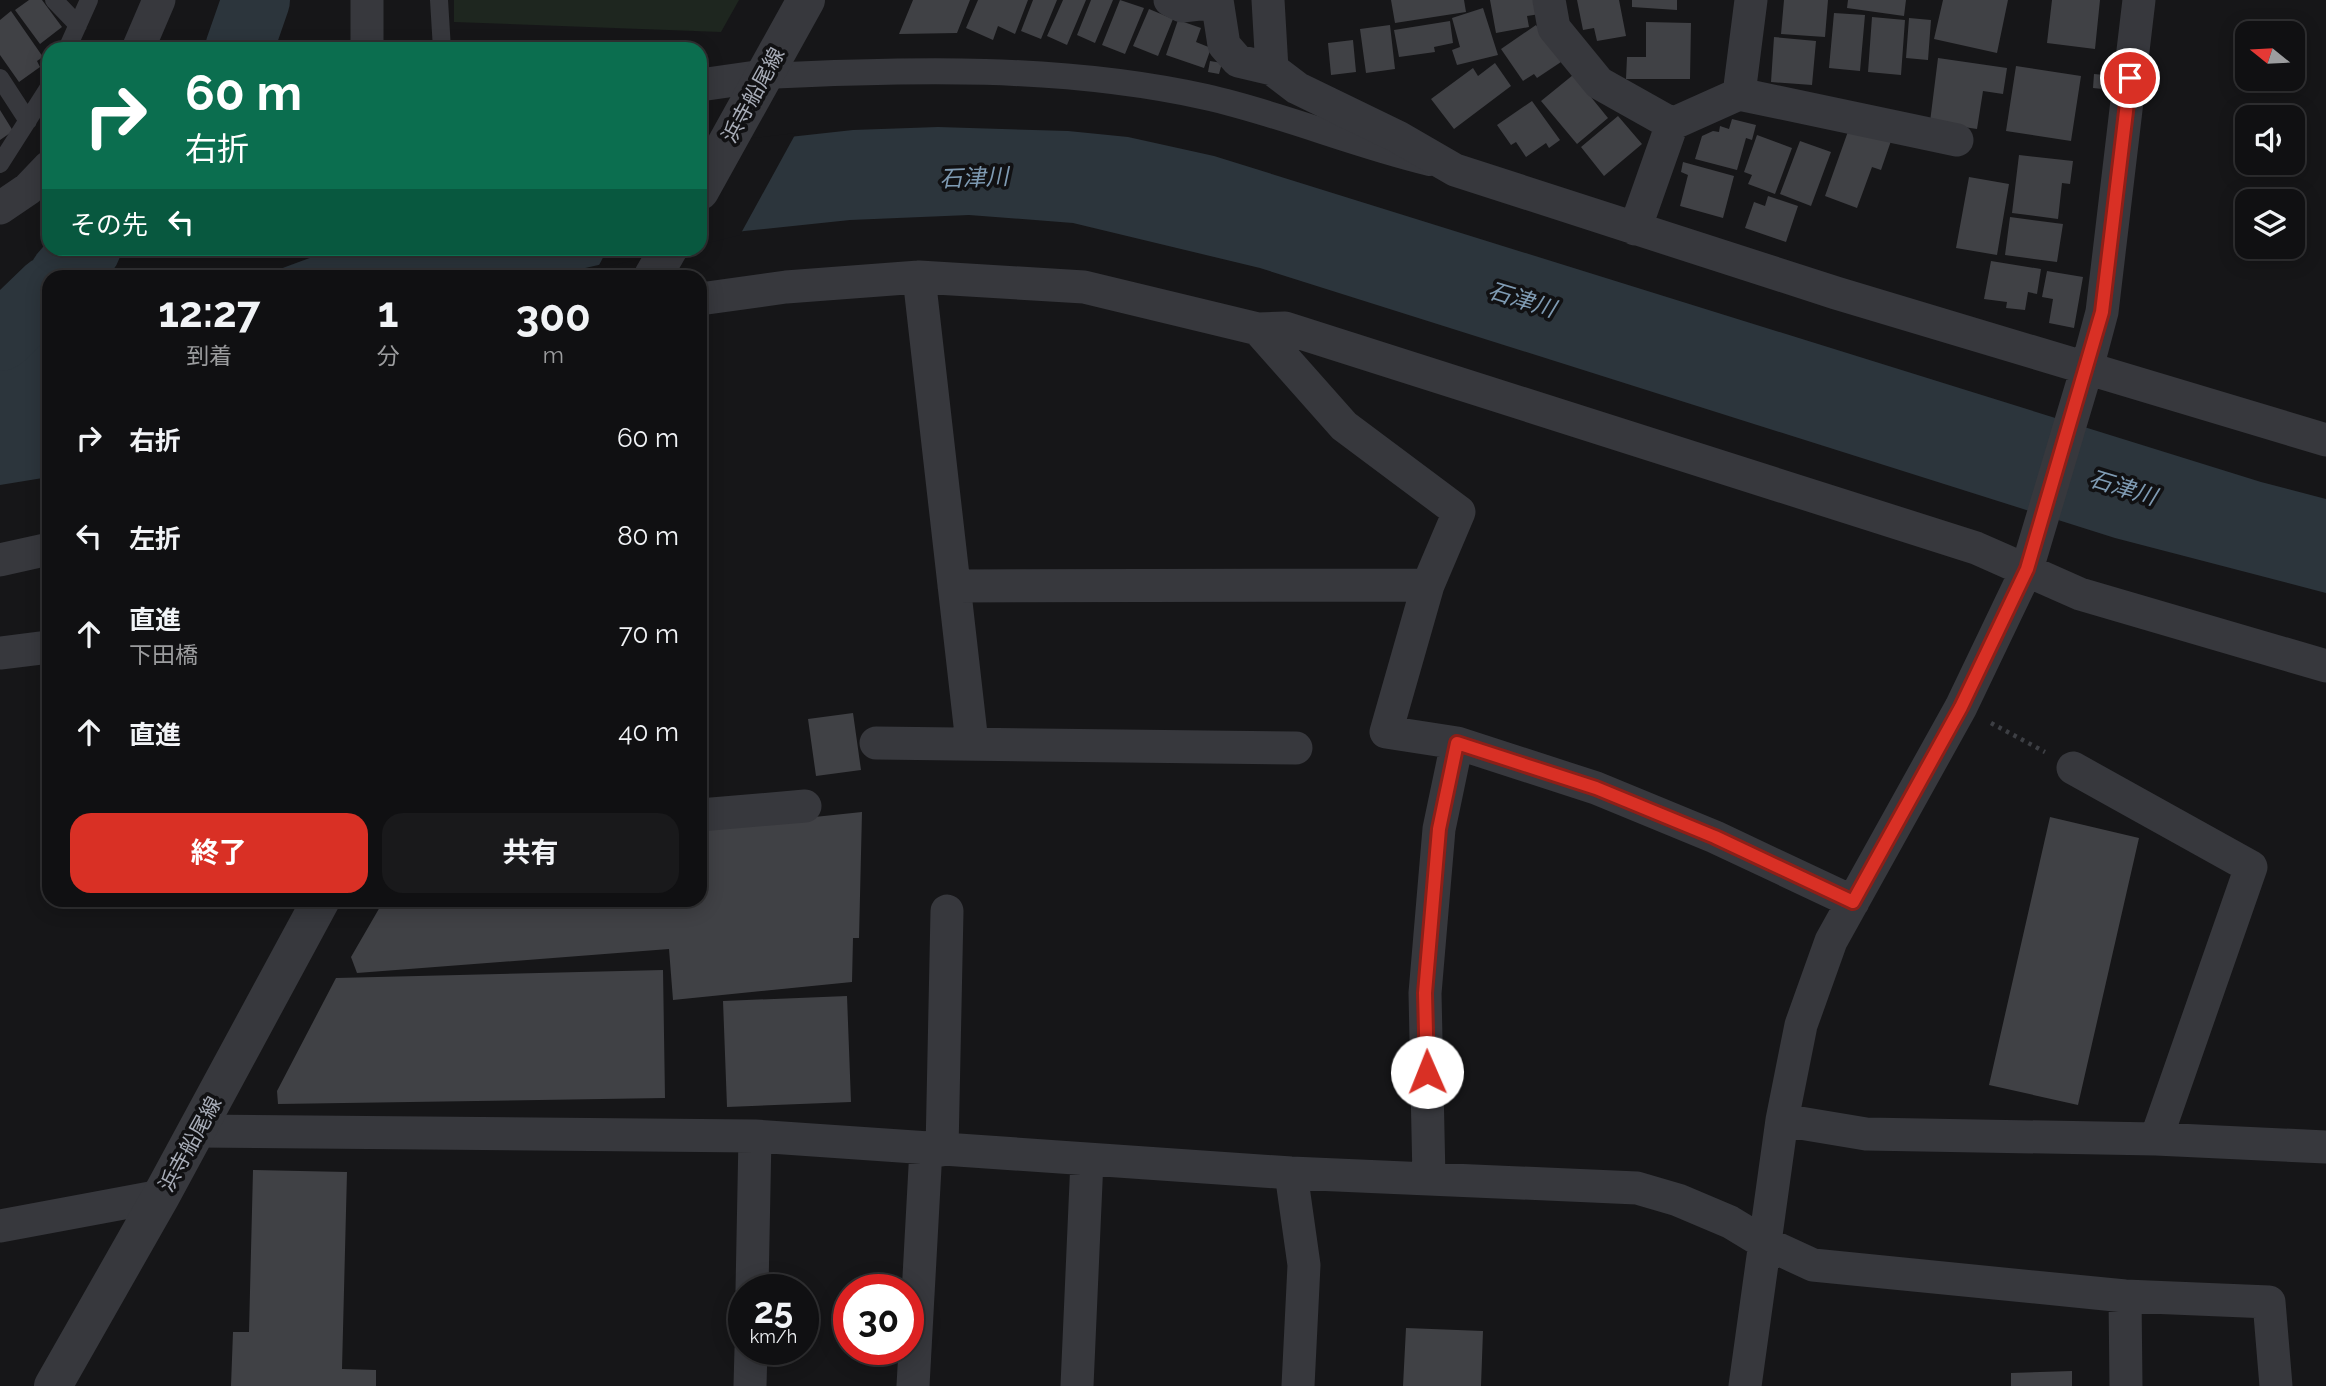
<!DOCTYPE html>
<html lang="ja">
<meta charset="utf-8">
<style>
:root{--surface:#101012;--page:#19191b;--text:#f1f3f6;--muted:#9c9d9f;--line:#303032;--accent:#d93025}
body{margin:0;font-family:Raleway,"Noto Sans JP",sans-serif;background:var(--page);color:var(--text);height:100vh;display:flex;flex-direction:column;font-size:26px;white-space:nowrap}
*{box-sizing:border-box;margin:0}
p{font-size:23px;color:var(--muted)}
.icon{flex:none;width:38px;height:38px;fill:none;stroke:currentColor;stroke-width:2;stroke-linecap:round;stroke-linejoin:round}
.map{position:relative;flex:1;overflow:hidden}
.details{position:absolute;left:42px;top:270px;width:665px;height:637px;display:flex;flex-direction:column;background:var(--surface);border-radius:21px;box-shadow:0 4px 18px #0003,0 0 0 2px var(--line)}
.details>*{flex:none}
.banner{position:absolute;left:42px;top:42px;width:665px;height:214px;border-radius:21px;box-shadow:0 4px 18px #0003,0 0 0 2px var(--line);background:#0b6e4f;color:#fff;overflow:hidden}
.needle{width:46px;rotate:288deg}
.buttons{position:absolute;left:2235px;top:21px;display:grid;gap:14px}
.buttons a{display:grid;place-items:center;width:70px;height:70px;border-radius:14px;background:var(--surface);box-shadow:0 4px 18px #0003,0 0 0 2px var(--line);font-size:35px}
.speed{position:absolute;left:728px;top:1274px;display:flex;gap:14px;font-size:35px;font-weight:700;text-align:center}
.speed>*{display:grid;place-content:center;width:91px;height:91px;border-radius:50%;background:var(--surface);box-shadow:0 4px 18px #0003,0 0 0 2px var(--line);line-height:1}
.speed small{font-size:18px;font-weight:400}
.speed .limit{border:10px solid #d22;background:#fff;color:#111}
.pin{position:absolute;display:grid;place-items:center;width:60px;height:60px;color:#fff;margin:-30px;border:4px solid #fff;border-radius:50%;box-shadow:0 2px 7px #0007}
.me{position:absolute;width:77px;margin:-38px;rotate:359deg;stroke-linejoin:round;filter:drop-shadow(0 0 5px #0008)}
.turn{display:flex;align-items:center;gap:24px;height:147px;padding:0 28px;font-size:32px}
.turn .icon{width:91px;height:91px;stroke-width:2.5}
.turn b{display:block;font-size:49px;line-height:60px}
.then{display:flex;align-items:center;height:66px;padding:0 28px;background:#0003;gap:14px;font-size:26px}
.eta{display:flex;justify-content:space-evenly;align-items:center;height:119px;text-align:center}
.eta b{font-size:42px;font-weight:700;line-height:49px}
.primary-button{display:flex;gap:14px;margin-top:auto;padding:14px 28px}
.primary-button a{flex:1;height:80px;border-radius:21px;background:var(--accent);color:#fff;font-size:28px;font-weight:700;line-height:80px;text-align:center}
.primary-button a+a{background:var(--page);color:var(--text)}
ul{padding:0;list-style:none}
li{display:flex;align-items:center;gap:21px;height:98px;padding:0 28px}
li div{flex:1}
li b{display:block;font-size:26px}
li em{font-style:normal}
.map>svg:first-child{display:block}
</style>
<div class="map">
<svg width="2326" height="1386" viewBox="0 0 2326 1386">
<rect width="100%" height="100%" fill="#161618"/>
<path fill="#1e261f" d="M454,0H739L721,32L454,22Z"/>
<path fill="#2c353c" d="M938,127L1068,131L1128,137L1214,156L2261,482L2326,499V593L2115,538L1260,268L1073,223L969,215L850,220L744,231L700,241V147L853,130Z
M334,249H669L550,276H261Z
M49,332V477L0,485V353L19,338Z"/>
<path fill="#161618" d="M796,133L740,235L700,245V144Z
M608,248H672L670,252L597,269Z"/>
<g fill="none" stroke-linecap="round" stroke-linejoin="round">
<path stroke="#2c353c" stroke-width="68" d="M239,49L256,0
M63,276L87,248
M0,337L49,290"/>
</g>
<path fill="#404145" d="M29,0H42L62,27L40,44L15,10Z
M913,0H970L957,33L899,34Z
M978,0H1028L1015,34L998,26L993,40L966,28Z
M1033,0H1057L1041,39L1021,31Z
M1063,0H1086L1067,45L1047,36Z
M1091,0H1113L1095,43L1077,35Z
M1120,0L1144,8L1125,54L1102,45Z
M1391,0H1464L1466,12L1395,23Z
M1490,0H1538L1540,14L1527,16L1529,27L1496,33Z
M1577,0H1619L1626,36L1597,41L1594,28L1583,30Z
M1632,0H1677V10L1632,7Z
M1784,0H1828L1825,37L1781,34Z
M1848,0H1906L1904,16L1847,8Z
M1943,0H2008L1997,53L1934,39Z
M2052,0H2100L2095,49L2047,43Z
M1483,8L1498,55L1457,65L1452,50L1460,47L1452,18Z
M1149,9L1173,19L1158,56L1133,46Z
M11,11L43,57L37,61L40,67L19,82L0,55V20Z
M1834,13L1865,15L1860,71L1829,68Z
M1872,17L1905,20L1901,75L1868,72Z
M1909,18L1931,20L1928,60L1906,58Z
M1178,20L1201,28L1196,42L1211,48L1204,68L1166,55Z
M1450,21L1453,43L1434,47L1435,52L1399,57L1394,30Z
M1646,22L1691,23L1690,79H1626L1627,57H1646Z
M1390,25L1395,69L1366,73L1360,29Z
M1536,25L1561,62L1537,78L1534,74L1523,81L1501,49Z
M1774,37L1816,41L1812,85L1771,82Z
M1353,40L1356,72L1331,75L1328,43Z
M1938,58L2007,68L2003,94L1983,91L1977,129L1930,122Z
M1210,61L1222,63L1219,74L1208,72Z
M1495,63L1511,86L1454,129L1431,99L1473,68L1478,76Z
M2016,66L2081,76L2071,141L2006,131Z
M2094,74L2114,76L2112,90L2093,88Z
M1573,75L1608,118L1577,144L1541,101Z
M1532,101L1560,140L1549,148L1546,143L1526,157L1516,142L1511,145L1497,125Z
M0,110L13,131L0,140Z
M1618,116L1642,144L1604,176L1581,147Z
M1732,119L1756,125L1752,140L1746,138L1737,170L1695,159L1702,136L1713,131L1719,132L1720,126L1729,129Z
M1851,123L1892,138L1881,170L1872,167L1857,208L1825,196Z
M1757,135L1792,148L1775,194L1748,184L1752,175L1744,172Z
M1800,141L1831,152L1811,206L1780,194Z
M2019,155L2073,161L2070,184L2062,183L2058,219L2012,213Z
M1683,162L1734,176L1723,218L1680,206L1688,175L1681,172Z
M1969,177L2009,184L1997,255L1956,248Z
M1768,196L1798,206L1786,242L1745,228L1754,202L1765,206Z
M2010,217L2063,224L2057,262L2005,255Z
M1991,261L2041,269L2037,294L2028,292L2025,310L2006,308L2007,302L1984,299Z
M2047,271L2083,277L2074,328L2049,323L2053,299L2042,297Z
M853,713L861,770L816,776L808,719Z
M862,812L859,938H853L852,982L673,1000L669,949L357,973L351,957L384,900H700V829Z
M2050,817L2139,838L2078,1105L1989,1085Z
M663,970L665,1098L278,1104L277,1091L336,978Z
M847,996L851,1102L727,1107L723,1001Z
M253,1170L347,1172L342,1369L376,1370V1386H231L233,1332H249Z
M1406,1328L1483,1331L1481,1386H1403Z
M2072,1371V1386H2011V1373Z"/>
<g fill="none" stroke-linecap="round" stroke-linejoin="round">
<path stroke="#3d3f44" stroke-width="4.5" stroke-dasharray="3.5 5" stroke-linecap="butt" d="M1991,723L2045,752"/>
<path stroke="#37383d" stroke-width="18" d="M54,0L78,25
M439,0L442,49
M67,49L89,0
M0,78L28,121
M0,164L49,87"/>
<path stroke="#37383d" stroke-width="26" d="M763,76C910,69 1061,65 1206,97C1282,114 1354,145 1430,163"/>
<path stroke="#37383d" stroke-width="33" d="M1170,0L1182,6L1217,2
M1217,0L1224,45L1238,61L1272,69
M1268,0L1272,69L1297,88L1398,137L1455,170L1836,293L2326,440
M1549,0L1554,28L1599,83L1672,124
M138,49L159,0
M367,49V0
M700,85L763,76
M1739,94L1957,140
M0,208L28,189L49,167
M1635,229L1672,124L1739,94L1751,0
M919,277L972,743
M700,299L786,287L919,277L1084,287L1258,329L1285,328L1976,548L2080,594L2326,666
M1258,329L1344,426L1459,512L1428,585L1386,732L1457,743L1439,829L1425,993L1429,1178
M0,560L49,549
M954,586L1428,585
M0,653L49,647
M876,743L1296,748
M1457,743L1596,788L1715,837L1853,902
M2073,768L2251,867L2156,1139
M700,815L805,806
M1782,1120L1866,1134L2156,1139L2326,1147
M197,1131L755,1136L1291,1173L1637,1188L1678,1200L1730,1222L1763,1242L1813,1265L2125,1296L2269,1302L2276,1386
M942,1150L947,911
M1291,1173L1304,1265L1298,1386
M0,1226L161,1196
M752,1290L755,1136
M2125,1296L2126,1386
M750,1386L751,1349
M913,1386L926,1149
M1077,1386L1087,1160
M1745,1386L1782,1120L1801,1025L1831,941L1961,707L2027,569L2087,368L2102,312L2139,0"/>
<path stroke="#37383d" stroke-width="38" d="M700,191L806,0
M653,276L669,248
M53,1386L161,1196L321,900"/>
</g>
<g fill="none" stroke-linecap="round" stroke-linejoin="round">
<defs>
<path id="route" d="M1427,1072L1425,993L1439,829L1457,743L1596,788L1715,837L1853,902L1961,707L2027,569L2102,312L2130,78"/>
</defs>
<use href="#route" stroke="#8d1f18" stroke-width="18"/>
<use href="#route" stroke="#d93025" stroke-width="12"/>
</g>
<g text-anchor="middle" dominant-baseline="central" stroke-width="7" stroke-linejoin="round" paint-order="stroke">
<g font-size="21" fill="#a8adb8" stroke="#111113">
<text transform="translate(753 95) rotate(-61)">浜寺船尾線</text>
<text transform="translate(190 1144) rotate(-61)">浜寺船尾線</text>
</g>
<g font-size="23" font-style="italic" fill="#7f9bb3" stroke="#111113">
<text transform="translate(974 177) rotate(-2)">石津川</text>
<text transform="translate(1522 299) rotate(17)">石津川</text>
<text transform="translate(2123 487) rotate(17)">石津川</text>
</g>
</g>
</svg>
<div class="buttons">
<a><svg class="needle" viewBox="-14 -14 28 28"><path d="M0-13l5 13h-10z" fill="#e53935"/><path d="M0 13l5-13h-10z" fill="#9c9d9f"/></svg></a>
<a><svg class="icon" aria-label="sound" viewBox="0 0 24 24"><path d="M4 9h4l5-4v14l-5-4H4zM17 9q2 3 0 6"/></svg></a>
<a><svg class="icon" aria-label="layers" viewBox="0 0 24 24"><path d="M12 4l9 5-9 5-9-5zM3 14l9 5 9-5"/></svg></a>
</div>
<div class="speed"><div>25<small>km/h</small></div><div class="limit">30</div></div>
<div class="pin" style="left:2130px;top:78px;background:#d93025"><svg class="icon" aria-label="arrive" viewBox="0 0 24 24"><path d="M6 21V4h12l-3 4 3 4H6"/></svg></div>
<svg class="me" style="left:1427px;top:1072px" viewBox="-20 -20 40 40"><circle r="19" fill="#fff"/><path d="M0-13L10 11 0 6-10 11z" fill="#d93025"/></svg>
<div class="banner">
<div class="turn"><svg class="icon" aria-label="right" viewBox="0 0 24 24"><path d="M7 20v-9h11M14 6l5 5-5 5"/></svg><div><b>60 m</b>右折</div></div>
<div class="then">その先<svg class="icon" aria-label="left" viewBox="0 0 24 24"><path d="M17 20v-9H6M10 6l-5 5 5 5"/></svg></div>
</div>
<section class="details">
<div class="eta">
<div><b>12:27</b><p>到着</p></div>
<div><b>1</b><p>分</p></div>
<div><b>300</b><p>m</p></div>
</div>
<ul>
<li><svg class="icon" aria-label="right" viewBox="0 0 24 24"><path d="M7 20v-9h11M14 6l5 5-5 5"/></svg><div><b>右折</b></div><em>60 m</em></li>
<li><svg class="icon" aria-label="left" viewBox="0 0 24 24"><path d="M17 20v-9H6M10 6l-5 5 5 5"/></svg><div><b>左折</b></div><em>80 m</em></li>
<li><svg class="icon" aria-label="ahead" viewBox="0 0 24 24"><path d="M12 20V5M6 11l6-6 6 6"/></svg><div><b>直進</b><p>下田橋</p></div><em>70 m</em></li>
<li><svg class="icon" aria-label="ahead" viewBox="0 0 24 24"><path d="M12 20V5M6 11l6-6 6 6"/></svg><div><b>直進</b></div><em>40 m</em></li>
</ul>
<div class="primary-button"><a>終了</a><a>共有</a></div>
</section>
</div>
